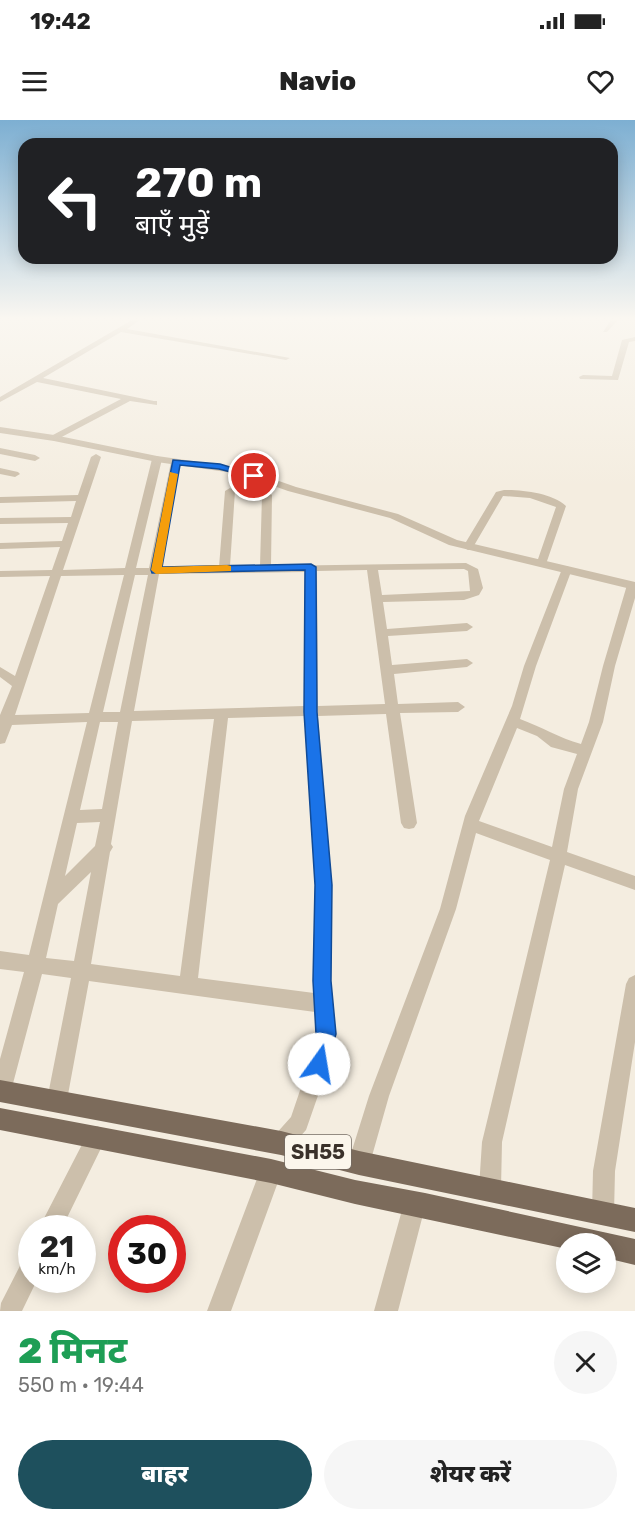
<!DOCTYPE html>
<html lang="hi">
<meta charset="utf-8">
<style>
:root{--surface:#fff;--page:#f6f6f6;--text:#222;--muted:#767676;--accent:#1e505d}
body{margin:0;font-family:Rubik,"Noto Sans Devanagari",sans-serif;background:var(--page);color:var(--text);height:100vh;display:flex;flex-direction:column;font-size:22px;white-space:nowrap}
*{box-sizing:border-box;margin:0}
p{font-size:20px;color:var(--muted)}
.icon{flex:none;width:33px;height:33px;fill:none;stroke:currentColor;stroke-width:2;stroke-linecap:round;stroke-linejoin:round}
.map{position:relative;height:1191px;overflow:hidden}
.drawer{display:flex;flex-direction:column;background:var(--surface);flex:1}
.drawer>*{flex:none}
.top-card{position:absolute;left:18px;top:18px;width:600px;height:126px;border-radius:18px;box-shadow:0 3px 15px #0003;background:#202124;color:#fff;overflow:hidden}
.buttons{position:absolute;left:556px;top:1113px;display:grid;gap:12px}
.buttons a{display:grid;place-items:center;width:60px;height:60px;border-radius:50%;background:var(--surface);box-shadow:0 3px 15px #0003;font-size:30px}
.speed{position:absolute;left:18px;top:1095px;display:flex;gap:12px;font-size:30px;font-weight:700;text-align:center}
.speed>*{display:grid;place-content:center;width:78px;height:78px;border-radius:50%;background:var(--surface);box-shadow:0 3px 15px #0003;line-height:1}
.speed small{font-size:15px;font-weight:400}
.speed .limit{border:9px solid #d22;background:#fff;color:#111}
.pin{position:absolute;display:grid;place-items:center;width:51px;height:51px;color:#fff;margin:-26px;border:3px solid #fff;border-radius:50%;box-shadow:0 2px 6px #0007}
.me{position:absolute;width:66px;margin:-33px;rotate:13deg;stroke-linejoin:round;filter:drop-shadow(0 0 4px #0008)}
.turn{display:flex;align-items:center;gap:21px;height:126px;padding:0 18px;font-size:27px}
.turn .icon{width:78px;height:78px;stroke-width:2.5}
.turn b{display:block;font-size:42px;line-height:51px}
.round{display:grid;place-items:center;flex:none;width:63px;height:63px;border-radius:32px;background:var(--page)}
.headline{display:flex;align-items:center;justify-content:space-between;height:102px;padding:0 18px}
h1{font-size:36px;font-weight:800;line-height:45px;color:#1e9e55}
.primary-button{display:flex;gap:12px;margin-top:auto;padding:12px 18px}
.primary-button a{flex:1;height:69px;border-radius:36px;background:var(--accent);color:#fff;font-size:24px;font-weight:800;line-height:69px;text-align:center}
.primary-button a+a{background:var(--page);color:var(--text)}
.status{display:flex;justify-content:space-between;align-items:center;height:42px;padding:0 30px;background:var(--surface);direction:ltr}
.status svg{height:16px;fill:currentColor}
header{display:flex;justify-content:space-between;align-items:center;height:78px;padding:0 18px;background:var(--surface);font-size:27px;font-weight:800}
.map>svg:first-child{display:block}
</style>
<div class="status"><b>19:42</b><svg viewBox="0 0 49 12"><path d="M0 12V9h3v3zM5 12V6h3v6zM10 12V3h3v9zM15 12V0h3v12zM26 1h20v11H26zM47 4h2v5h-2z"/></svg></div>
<header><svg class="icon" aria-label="menu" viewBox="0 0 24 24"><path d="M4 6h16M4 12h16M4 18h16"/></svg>Navio<svg class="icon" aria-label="heart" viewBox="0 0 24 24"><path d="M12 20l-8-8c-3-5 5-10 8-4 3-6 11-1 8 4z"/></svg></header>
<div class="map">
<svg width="635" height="1191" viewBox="0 0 635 1191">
<rect width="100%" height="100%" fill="#f4ede0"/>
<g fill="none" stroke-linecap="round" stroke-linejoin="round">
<path fill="#ccbfab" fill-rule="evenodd" d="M132,200H140L127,209L290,238L286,240L121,212L43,258L154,281H157V285L130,281L54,321L50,318L51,316L121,279L37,262L0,282V277Z
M611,200H618L607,212H603Z
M635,217V221L629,222L618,260L580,259L579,257L583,255L612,256L622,220Z
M0,328L35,335L40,338L35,341L0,334Z
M96,334L101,337L63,450L125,448L152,339L157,336L162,339L136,448H149L171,342L176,339L181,342L160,448L219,447L225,371L230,368L235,371L230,446H260L262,375L267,372L272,375L271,446L466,443L478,449L483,468L479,475L464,480L383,482L387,509L467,503L473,507L467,511L388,516L392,545L467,539L473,543L467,547L394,554L398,584L458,582L465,587L458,592L400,593L417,703L414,708L409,709L404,708L401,703L386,594L318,596L331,765V861L336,914L329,944L306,1010L288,1030L281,1033L274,1030L271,1023L274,1016L291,997L309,944L316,914L315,892L89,861L67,980L64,987L57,990L50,987L47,980L71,858L42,854L11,971L8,978L0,981V939L24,852L0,849V831L29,835L87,602L12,605L5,623L0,624V595L12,566L0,557V547L15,556L50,456L0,457V451L52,450L60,427L0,429V423L62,421L68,403L0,404V398L71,397L76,381L0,383V377L78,375L91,337ZM464,449L468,451L470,471L382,475L378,450ZM367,450L385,584L318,586L317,451ZM305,452L304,586L134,591L159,454ZM124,455L89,593L15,595L61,456ZM135,455H148L120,592H103ZM305,596L315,765L314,873L198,858L228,598ZM214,599L180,856L91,844L110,732L113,727L111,724L132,601ZM100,602H118L102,689L80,690ZM100,702L95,726L65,756L77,703ZM91,752L74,841L46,838L58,784Z
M0,348L18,352L20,354L15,357L0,354Z
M504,370C523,370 552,373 566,386L546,444H538L537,442L556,387L530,378L503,376L472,429L468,430L463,427L496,372Z
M567,446L572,449L536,546L520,599C542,607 559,618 581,624L589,602L603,546L627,465L635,462V478L615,546L603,602L578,669L567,732L635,756V770L565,745L502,1022L501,1068L498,1076L490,1079L482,1076L479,1068L482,1022L550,740L476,713L456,789L389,976L370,1043L367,1051L359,1054L351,1051L348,1043L369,976L440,789L465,696L512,586L524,546L562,449ZM517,608L537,616L551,627L577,634L564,669L552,727L479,701Z
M635,855V922L615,1051L614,1093L611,1101L603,1104L595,1101L592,1093L593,1051L626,864L629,858Z
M97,1006L104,1009L107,1016L62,1108H39L90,1009Z
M271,1040L279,1043L282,1051L231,1191H207L263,1043Z
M415,1072L423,1075L426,1083L398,1191H374L404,1083L407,1075Z
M32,1135V1160H37L22,1191H0L1,1183L24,1138Z"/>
<path fill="#ccbfab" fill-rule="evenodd" d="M0,307L54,315L157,336L242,348L296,367L398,394L457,420L635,462V470L449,425L390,398L288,371L240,354L157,342L54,321L0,313Z"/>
<path fill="#7c6b5b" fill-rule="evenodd" d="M0,960L281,1011L359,1031L635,1088V1112L359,1055L281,1035L0,982Z
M0,988L271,1039L355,1060L425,1073L635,1119V1145L606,1138V1124H567V1129L355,1084L271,1063L0,1010Z"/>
</g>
<linearGradient id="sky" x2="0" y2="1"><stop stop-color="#7dafd2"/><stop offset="0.54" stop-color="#faf7f1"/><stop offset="1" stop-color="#faf7f1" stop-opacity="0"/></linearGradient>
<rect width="635" height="367" fill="url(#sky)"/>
<path fill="#1a73e8" stroke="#114b97" stroke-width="1.5" d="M173,340L220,344L259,356L254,358L219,349L180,345L162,447L311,444L316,447L317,592L332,765L331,861L336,914L326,951L319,954L312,951L309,944L316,914L313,861L315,765L304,592L305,450L152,453L151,450Z"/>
<path fill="#f59e0b" d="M170,352L178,354L162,447L227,445L231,446V451L156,454L151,450Z"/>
<g text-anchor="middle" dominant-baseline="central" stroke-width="4.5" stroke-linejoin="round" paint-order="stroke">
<rect fill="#fbf6ec" stroke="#746c64" stroke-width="1.5" x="285" y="1015" width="66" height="34" rx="4.5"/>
<g font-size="20" font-weight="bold" fill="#3a312a">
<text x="318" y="1032">SH55</text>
</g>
</g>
</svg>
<div class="buttons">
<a><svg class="icon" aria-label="layers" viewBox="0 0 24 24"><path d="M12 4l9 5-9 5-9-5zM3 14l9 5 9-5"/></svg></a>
</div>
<div class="speed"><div>21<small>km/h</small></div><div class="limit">30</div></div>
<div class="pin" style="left:254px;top:356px;background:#d93025"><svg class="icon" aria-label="arrive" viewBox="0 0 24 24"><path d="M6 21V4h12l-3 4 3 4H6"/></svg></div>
<svg class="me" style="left:319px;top:944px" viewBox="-20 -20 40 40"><circle r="19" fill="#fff"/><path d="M0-13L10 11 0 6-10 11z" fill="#1a73e8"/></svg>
<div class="top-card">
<div class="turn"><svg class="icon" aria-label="left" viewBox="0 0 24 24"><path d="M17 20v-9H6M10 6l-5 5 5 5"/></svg><div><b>270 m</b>बाएँ मुड़ें</div></div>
</div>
</div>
<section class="drawer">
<div class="headline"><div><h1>2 मिनट</h1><p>550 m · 19:44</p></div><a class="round"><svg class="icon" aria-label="close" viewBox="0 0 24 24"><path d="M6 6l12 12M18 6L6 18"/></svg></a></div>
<div class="primary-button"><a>बाहर</a><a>शेयर करें</a></div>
</section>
